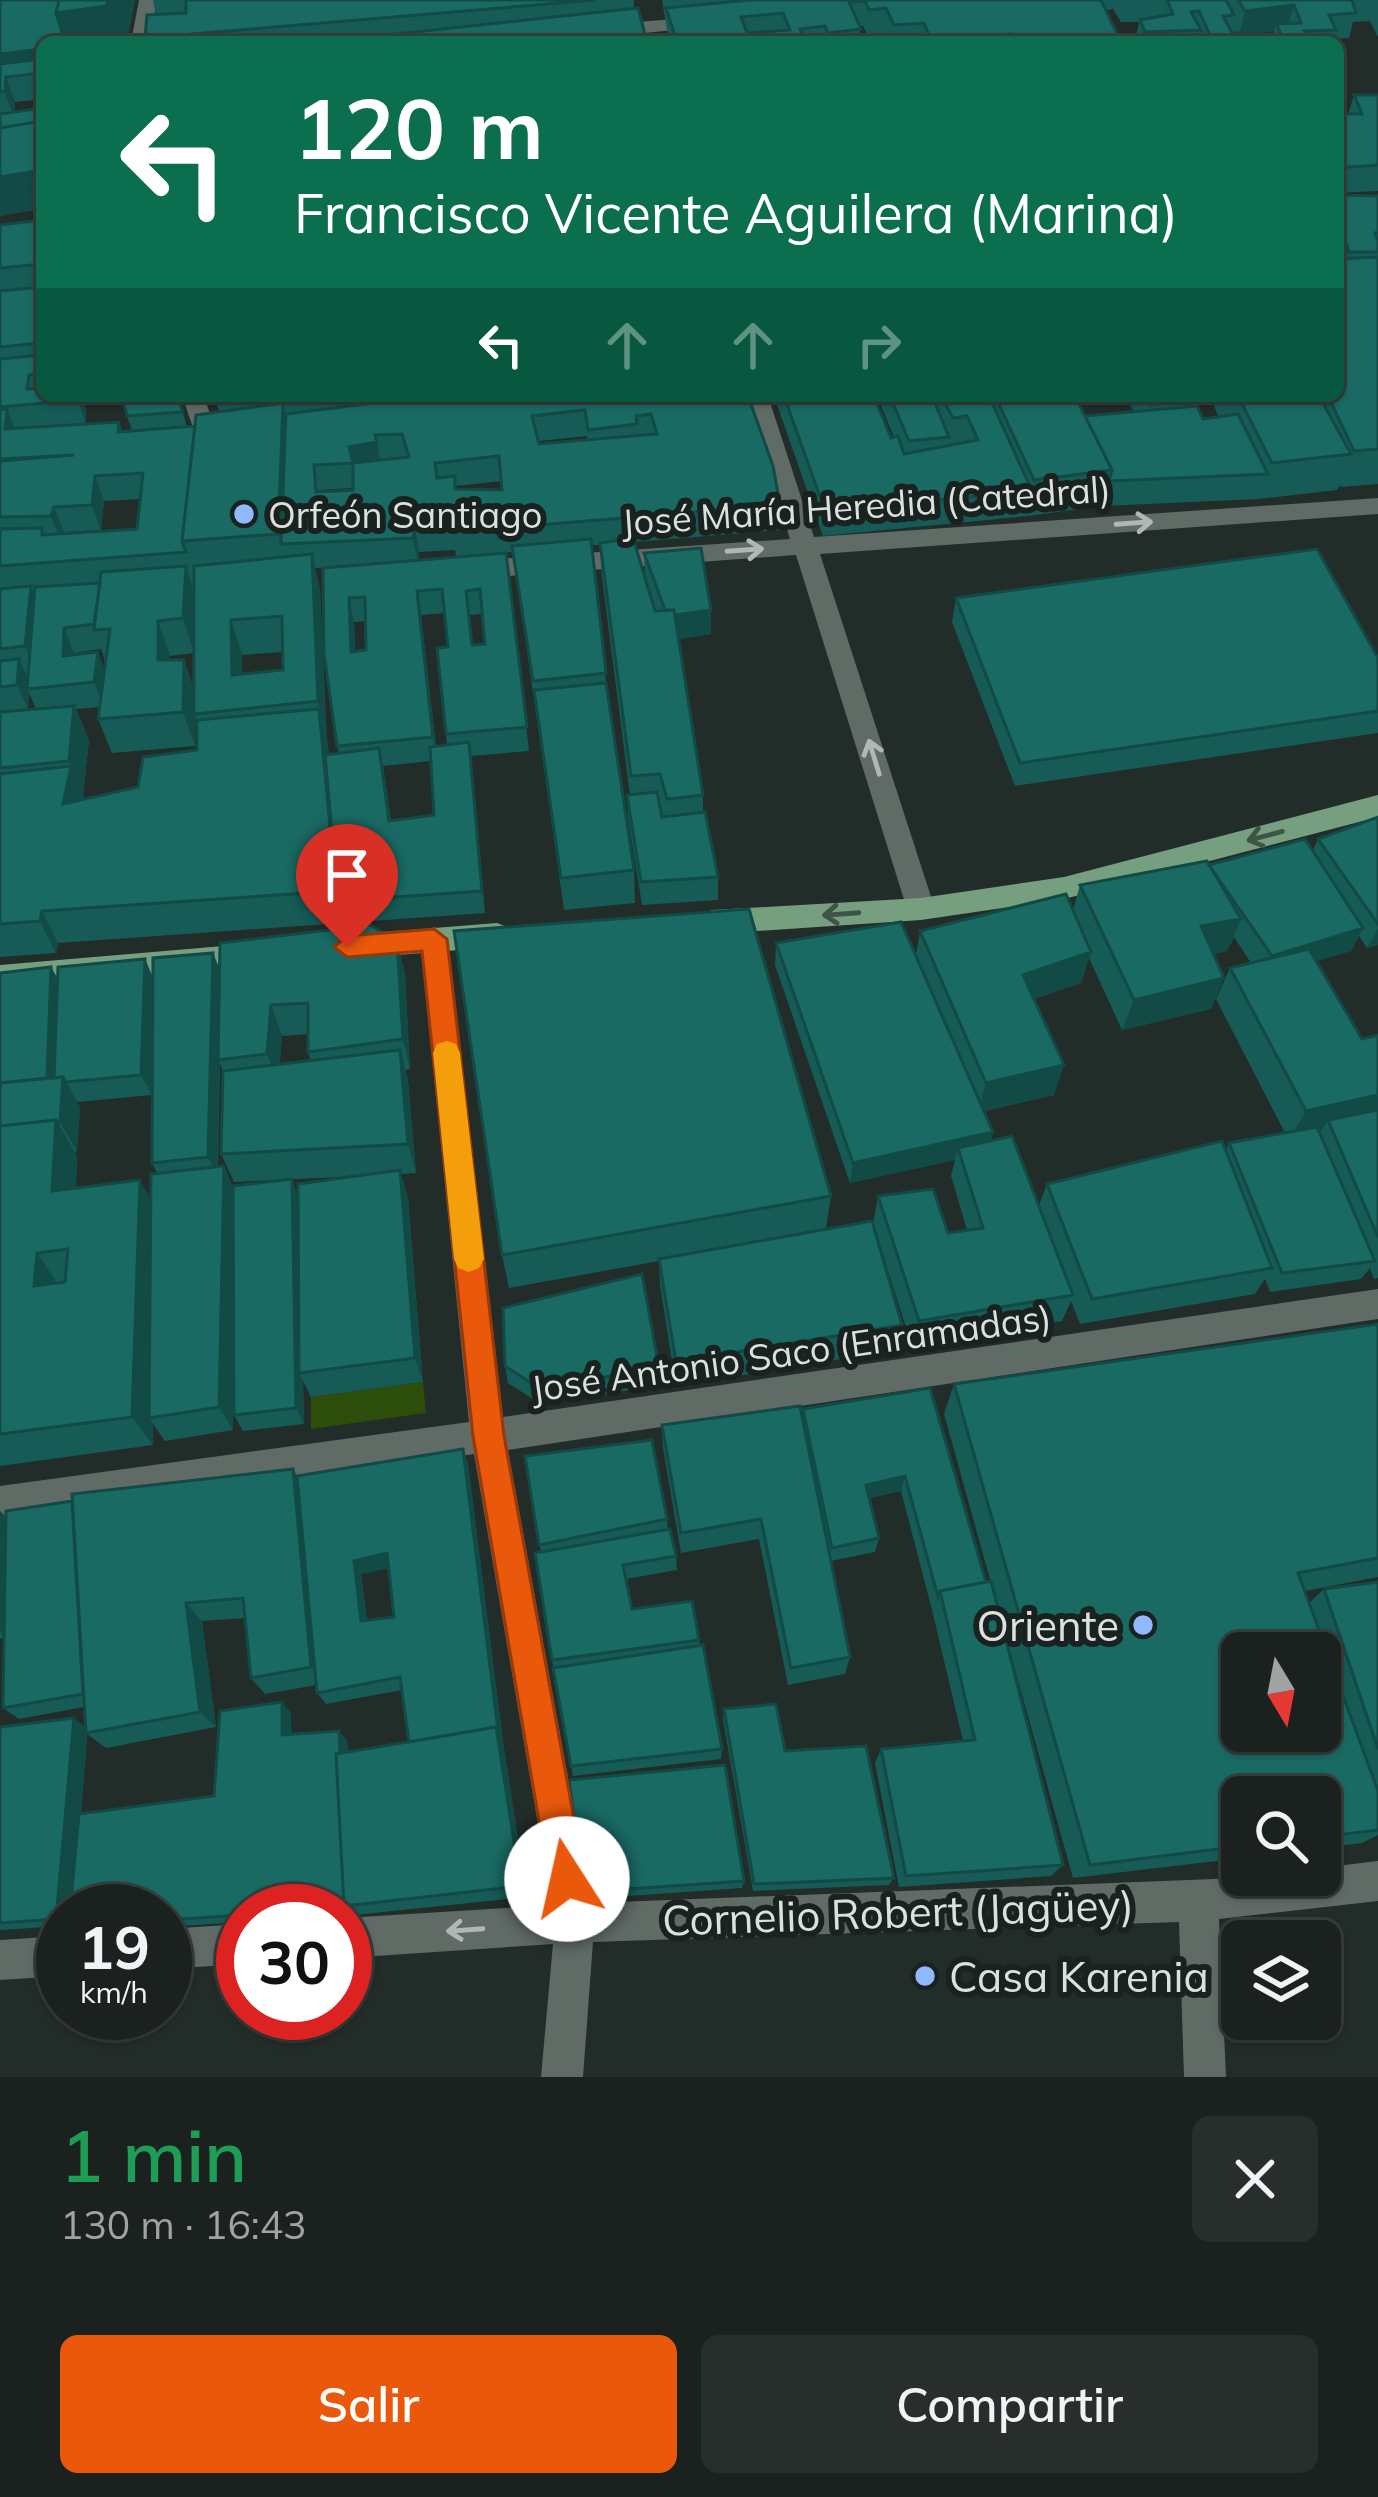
<!DOCTYPE html>
<html lang="es">
<meta charset="utf-8">
<style>
:root{--surface:#1a211e;--page:#272e2b;--text:#f1f3f6;--muted:#9fa3a4;--line:#383e3c;--accent:#ea580c}
body{margin:0;font-family:Mulish,sans-serif;background:var(--page);color:var(--text);height:100vh;display:flex;flex-direction:column;font-size:45px;white-space:nowrap}
*{box-sizing:border-box;margin:0}
p{font-size:39px;color:var(--muted)}
.icon{flex:none;width:66px;height:66px;fill:none;stroke:currentColor;stroke-width:2;stroke-linecap:round;stroke-linejoin:round}
.map{position:relative;height:2077px;overflow:hidden}
.drawer{display:flex;flex-direction:column;background:var(--surface);flex:1}
.drawer>*{flex:none}
.guide{position:absolute;left:36px;top:36px;width:1308px;height:366px;border-radius:18px;box-shadow:0 3px 9px #0004,0 0 0 3px var(--line);background:#0b6e4f;color:#fff;overflow:hidden}
.needle{width:78px;rotate:170deg}
.buttons{position:absolute;left:1221px;top:1632px;display:grid;gap:24px}
.buttons a{display:grid;place-items:center;width:120px;height:120px;border-radius:18px;background:var(--surface);box-shadow:0 3px 9px #0004,0 0 0 3px var(--line);font-size:60px}
.speed{position:absolute;left:36px;top:1884px;display:flex;gap:24px;font-size:60px;font-weight:700;text-align:center}
.speed>*{display:grid;place-content:center;width:156px;height:156px;border-radius:50%;background:var(--surface);box-shadow:0 3px 9px #0004,0 0 0 3px var(--line);line-height:1}
.speed small{font-size:30px;font-weight:400}
.speed .limit{border:18px solid #d22;background:#fff;color:#111}
.pin{position:absolute;display:grid;place-items:center;width:102px;height:102px;color:#fff;margin:-123px -51px;border-radius:50% 50% 50% 0;rotate:-45deg;box-shadow:0 0 12px #0007}
.pin .icon{rotate:45deg}
.me{position:absolute;width:132px;margin:-66px;rotate:350deg;stroke-linejoin:round;filter:drop-shadow(0 0 9px #0008)}
.turn{display:flex;align-items:center;gap:42px;height:252px;padding:0 60px;font-size:54px}
.turn .icon{width:156px;height:156px;stroke-width:2.5}
.turn b{display:block;font-size:84px;line-height:102px}
.lanes{display:flex;align-items:center;height:114px;padding:0 60px;background:#0003;justify-content:center;gap:60px;direction:ltr}
.lanes .off{opacity:.35}
.round{display:grid;place-items:center;flex:none;width:126px;height:126px;border-radius:18px;background:var(--page)}
.head{display:flex;align-items:center;justify-content:space-between;height:204px;padding:0 60px}
h1{font-size:72px;font-weight:600;line-height:90px;color:#1e9e55}
.cta{display:flex;gap:24px;margin-top:auto;padding:24px 60px}
.cta a{flex:1;height:138px;border-radius:18px;background:var(--accent);color:#fff;font-size:48px;font-weight:600;line-height:138px;text-align:center}
.cta a+a{background:var(--page);color:var(--text)}
.map>svg:first-child{display:block}
</style>
<div class="map">
<svg width="1378" height="2077" viewBox="0 0 1378 2077">
<rect width="100%" height="100%" fill="#222c28"/>
<path fill="#2d4d0a" d="M423,1382L426,1413L311,1429V1397Z"/>
<g fill="none" stroke-linecap="round" stroke-linejoin="round">
<path fill="#606b66" fill-rule="evenodd" d="M139,0H157L149,42H131Z
M707,16L714,18V26L605,37L596,31L605,25Z
M182,396H204L215,429L231,433V443L197,439Z
M746,396H768L814,537L1378,498V514L820,554L935,909L931,917H911L907,909L796,555L467,579L455,570L467,561L790,539Z
M434,927L444,931L448,939L503,1417L1378,1289V1319L508,1450L591,1903L1320,1875V1868L1378,1861V1901L1219,1919L1226,2077H1184L1179,1922L593,1942L583,2077H541L553,1944L345,1958V1918L552,1905L474,1454L0,1520V1486L469,1422L420,939L424,931Z
M243,1924V1964L165,1969V1929Z
M63,1936V1976L0,1980V1940Z"/>
<path fill="#769f80" fill-rule="evenodd" d="M1378,795V817L1064,899L921,920L712,934L702,930L698,922L702,914L712,910L921,898L1064,877Z
M497,923L507,927L511,935L507,943L497,947L359,958L349,954L345,946L349,938L359,934Z
M258,943L268,947L273,955L268,963L258,967L0,989V965Z"/>
</g>
<path fill="#165b56" fill-rule="evenodd" d="M0,0H135L127,42H42V99L15,102L14,112L42,108V218L39,209L0,216Z
M153,0H634V9L647,42H146L145,38L156,15Z
M662,0H1378V37L1370,21L1353,22L1349,38L1333,39L1332,42H1271L1274,31L1255,34L1259,42H1135L1139,22H1121L1113,9L1106,10L1118,36L1117,42H888L884,34L867,35L863,26H860V42H669Z
M1354,95H1378V191L1338,193V114H1348Z
M1338,195L1378,196V484L1341,487L1340,485L1337,490L1259,499L1103,506L1027,516L823,536L774,396H874L891,438L894,437L877,396H1075L1085,416L1134,412L1126,396H1189L1191,400L1189,406L1203,419L1219,417L1209,396H1338Z
M42,220V396H85H82L86,410V424L119,422L122,432L132,431L127,416L178,396L187,427L195,426L219,412L214,396H748L780,505L779,530L635,542L645,576L644,553L711,610V634L679,639L703,795V812L718,877V900L642,905L628,818L627,795H630L602,578L600,545H592L606,683L634,870L635,903L564,910L513,552L456,556L455,550L419,552L418,560L506,553L529,751L471,756L485,913L58,943L56,953L0,957V225ZM587,436V440L539,444V441ZM501,481L502,490L457,489L456,486ZM353,488V490L320,492L319,490ZM140,499L137,529L63,534L64,532L101,530L104,501ZM341,567L337,746L339,753L329,755L326,736L320,589L315,568ZM445,613L448,647L446,734L447,745L436,746L421,615ZM482,614L485,644L472,645L469,615ZM365,621L366,650L355,652L354,622ZM101,649L105,661L104,670L98,652L74,655V653ZM283,652V670L242,674V655ZM194,653V690L184,660H170V656ZM29,693L36,709H28ZM100,707L98,719L112,753L195,746V718L197,724V750L138,787L85,799L83,795L89,740L76,709ZM431,761L434,815L391,820L383,766Z
M956,598L1378,658V733L1015,786L952,622Z
M1378,817V945L1367,948L1359,936L1351,951L1317,961L1362,1039L1378,1035V1278L1374,1279L1370,1268L1361,1279L1270,1292L1265,1279L1255,1294L1080,1324L1071,1301L1062,1321L912,1346L873,1224L878,1196L948,1233L967,1230L951,1176L955,1160L850,1183L775,965L776,943L916,955L920,931L1073,910L1080,885L1313,850L1318,839ZM1234,937L1251,963L1230,968L1216,999L1285,1133L1229,1143L1226,1149L1047,1184L1039,1205L991,1141L993,1132L984,1111L1054,1095L1034,999L1081,983L1089,958L1122,1030L1211,1009L1224,978L1213,954L1227,951Z
M145,959L153,978L220,970L405,973L410,1069L405,1070L408,1080L416,1173L401,1174L408,1198L423,1382L311,1397L303,1381L304,1424L243,1431L234,1415V1370L233,1430L165,1441L153,1424V1445L0,1466V973L51,967L58,979ZM308,1034V1052L311,1061L279,1065L282,1036ZM220,1064L223,1071L221,1154L234,1182L362,1176L298,1196L233,1187L224,1166H218ZM152,1095V1163L157,1173L151,1199L76,1188L77,1156L75,1152L77,1151L80,1107L77,1102Z
M831,1196L826,1229L902,1325L896,1350L676,1386L660,1285L659,1261L509,1288L502,1255Z
M1378,1324V1577L1305,1591L1309,1603L1324,1589L1378,1582V1835L1362,1843L1320,1848V1797H1242V1858L1073,1878L944,1414L954,1384Z
M505,1366L659,1368V1385L542,1405L508,1383Z
M930,1388L1063,1865L1051,1876L899,1887L875,1763L881,1749L963,1741L932,1610L901,1491L869,1498L879,1538L875,1552L831,1561L850,1657L845,1674L788,1685L759,1539L681,1553L663,1448L662,1425L802,1416L803,1409Z
M463,1449L468,1464L503,1742L527,1897L345,1916V1911H243V1922L165,1927V1911H63V1926L0,1930V1727H85L84,1707L19,1719L3,1708L4,1638L0,1639V1511L6,1517L293,1469L297,1476ZM388,1568L394,1617L367,1620L361,1574ZM245,1618L251,1678L265,1694L317,1685V1693L326,1704L402,1690L409,1742L348,1752L347,1741L339,1731L291,1735V1713L214,1796L81,1814L87,1734L106,1748L216,1727L202,1621Z
M525,1456L667,1519L668,1530L676,1556L677,1570L626,1579L632,1609L699,1640L722,1749L721,1759L573,1776L552,1660L541,1552Z
M724,1709L785,1751L894,1878L889,1885L753,1891L723,1720Z
M744,1881L742,1888L586,1899L584,1892Z"/>
<path fill="#124a46" d="M108,0H135L127,42H65L56,13Z
M1294,5L1287,30L1276,24L1274,31L1239,36L1245,11Z
M42,49V73L6,77L15,102L14,117L0,80V54Z
M42,170V218L39,209L0,216V177Z
M77,396H82L86,410V426Z
M283,403L291,439L281,544L278,534Z
M7,409L17,434L5,429Z
M377,442L381,467L355,472L349,447Z
M95,476L104,501L101,530L92,505Z
M54,507L64,532L61,541L51,516Z
M415,528L419,552L418,563L413,538Z
M312,554L320,589L327,736L318,701Z
M186,566L197,601L194,653L183,618Z
M31,586L41,611L36,671L25,646Z
M417,591L421,615L437,761L433,737Z
M349,598L354,622L356,677L351,652Z
M711,610V634L668,641V617Z
M231,620L242,655V710L232,675Z
M158,621L170,656V695L158,660Z
M64,628L74,653L73,681L63,656Z
M98,652L107,676L104,706L94,682Z
M19,659L30,683L27,689L29,693L28,709L17,685Z
M184,660L196,695L195,746L183,712Z
M74,706L89,740L83,795L86,800L63,804L71,766L69,761Z
M319,709L328,743L342,901H338L336,891Z
M469,742L472,766L485,913L482,891Z
M379,748L384,772L394,844L389,821Z
M42,911L58,943L56,953L40,921Z
M1241,919L1227,951L1188,958L1201,926Z
M1363,928L1351,951L1261,978L1272,956Z
M1378,929V945L1367,948Z
M397,941L405,973L410,1069L403,1039Z
M1091,952L1081,983L1014,1006L1023,975Z
M213,953L222,975L218,1060L220,1064L217,1177L208,1157Z
M145,959L154,981L152,1095L141,1075Z
M51,967L63,989L59,1082L46,1084Z
M1224,978L1211,1009L1122,1030L1134,1000Z
M271,1005L282,1036L278,1084L267,1054Z
M400,1050L408,1080L416,1173L408,1144Z
M1064,1065L1054,1095L978,1113L986,1083Z
M63,1077L80,1107L77,1151L60,1122Z
M1378,1095V1121L1328,1120L1320,1133L1289,1140L1306,1111Z
M56,1120L77,1156L74,1225L52,1191Z
M993,1132L987,1152L958,1148L955,1160L850,1183L853,1163Z
M224,1166L236,1194L233,1430L219,1407Z
M400,1170L408,1198L423,1382L415,1358Z
M292,1179L299,1199V1373L303,1381L304,1424L296,1408Z
M140,1180L159,1215L149,1418L153,1424V1445L132,1417Z
M37,1253L60,1287L34,1286Z
M463,1449L468,1464L503,1742L527,1897L521,1886L496,1727Z
M293,1469L305,1491L324,1683L311,1667Z
M905,1476L901,1491L862,1500L866,1485Z
M0,1511L16,1527L8,1638L0,1631Z
M387,1553L393,1567L361,1574L368,1634L361,1621L354,1561Z
M186,1603L202,1621L216,1727L200,1712Z
M282,1702L291,1713L292,1746L282,1735Z
M74,1718L88,1729L73,1911H63V1922L56,1919Z
M339,1731L347,1741L355,1905L347,1906Z"/>
<path fill="#1a6a64" stroke="#124a46" stroke-width="3" fill-rule="evenodd" d="M0,0H59L56,13L65,42H42V49L0,54Z
M59,0H108L106,6L56,13Z
M186,0H595L145,38L147,15L186,13Z
M750,0H1101L1118,36L1015,41L1012,34L980,35L983,42H932L924,23L894,25L886,8L869,10L865,1L849,2L861,29L828,33L825,26L800,29L805,42H677L666,8ZM783,13L790,30L747,33L741,17Z
M1167,0H1226L1234,15L1223,16L1232,33H1255L1259,42H1213L1199,11L1191,12L1201,30L1145,32L1140,20L1173,14Z
M1238,0H1352L1356,13L1329,15L1336,30L1304,31L1310,42H1285L1276,24L1301,23L1294,5L1245,11Z
M638,8L647,42H322Z
M42,59V73L6,77L5,91L0,92V64Z
M1354,95H1378V165L1338,168V114H1362Z
M42,108V121L0,128V114Z
M42,121V170L0,177V128Z
M42,173V188L32,189L34,174Z
M1338,195L1378,196V233H1375L1378,241V252H1349L1343,235L1338,234Z
M42,220V264L0,268V225Z
M1378,257V449L1354,451L1328,396H1338V259Z
M42,287V343L0,347V291Z
M42,355V374L29,375L27,389L42,388V396H77V400L0,407V359Z
M122,396H178L183,412L127,416Z
M215,396H256L217,401Z
M429,396H748L773,466L780,505L452,532L453,525L415,528L413,538L281,544L286,414ZM585,410L588,430L637,424L636,416L651,414L657,434L539,444L532,416ZM402,434L409,457L353,463V490L316,492L314,465L353,463L349,447L377,442L375,435ZM499,456L502,490L455,489V476L437,478L435,463Z
M784,396H874L891,438L898,436L904,454L978,440L967,416L953,418L941,396H989L1032,491L825,511Z
M890,396H932L949,437L909,441Z
M995,396H1075L1112,470L1034,480Z
M1145,396H1189L1191,400L1150,405Z
M1238,396H1319L1351,454L1272,463Z
M283,403L278,534L182,541L196,415Z
M1197,406L1203,419L1238,414L1268,474L1109,481L1112,470L1085,416Z
M7,409L5,429L119,422L118,432L195,426L182,541L186,552L0,566V529L42,528V535L137,529L143,473L95,476L92,505L54,507L51,516L0,517V461L74,455L0,459V410Z
M633,538L655,611L674,610L703,795L667,799L660,774L631,776L600,543Z
M591,539L606,673L533,681L512,546Z
M701,548L711,610L675,615L674,610H665L644,553Z
M1317,549L1378,658V711L1020,763L956,598Z
M506,553L527,727L446,734L437,648L448,647L442,589L417,591L433,737L337,746L324,654L323,568ZM480,589L485,644L472,645L466,591ZM365,597L366,650L351,652L349,598Z
M312,554L318,701L194,714V566ZM282,616L283,670L232,675L231,620Z
M186,566L183,618L158,621V660H184L183,712L98,719L110,629L94,630L101,572Z
M100,583L94,624L64,628L63,656L98,652L94,682L27,689L35,587Z
M31,586L25,646L0,649V589Z
M19,659L17,685L0,687V661Z
M606,683L634,870L561,878L534,690Z
M74,706L69,761L0,768V712Z
M319,709L336,891L42,911L40,921L0,924V774L71,766L63,804L138,787L143,757L197,750V720Z
M469,742L482,891L338,901L325,755L379,748L389,821L434,815L430,747Z
M657,792L662,817L705,812L718,877L641,882L627,795Z
M1378,817V924L1318,839Z
M1305,839L1363,928L1272,956L1209,865Z
M1207,861L1241,919L1201,926L1224,978L1134,1000L1080,885Z
M1066,894L1091,952L1023,975L1064,1065L986,1083L920,931Z
M749,909L831,1196L502,1255L454,931Z
M901,922L993,1132L853,1163L776,943Z
M370,925L397,941L403,1039L308,1052V1003L271,1005L267,1054L218,1060L220,943Z
M1309,949L1362,1039L1378,1035V1095L1306,1111L1230,968Z
M213,953L208,1157L152,1163L153,958Z
M145,959L141,1075L66,1082L63,1077L54,1078L58,967Z
M51,967L47,1078L0,1083V973Z
M400,1050L408,1144L221,1154L223,1071Z
M63,1077L60,1122L58,1123L56,1120L0,1126V1083Z
M1378,1110V1237L1328,1120Z
M56,1120L52,1191L140,1180L132,1417L0,1434V1126ZM68,1249L65,1282L34,1286L37,1253Z
M1317,1127L1375,1261L1282,1273L1229,1143Z
M1012,1136L1073,1295L919,1321L878,1196L933,1189L948,1233L983,1228L958,1148Z
M1222,1141L1272,1268L1092,1299L1047,1184Z
M224,1166L219,1407L149,1418L151,1174Z
M400,1170L415,1358L299,1373L298,1184Z
M292,1179L296,1408L234,1415L233,1186Z
M872,1221L902,1325L676,1362L659,1259Z
M642,1274L659,1368L539,1388L505,1366L503,1308Z
M1378,1324V1558L1298,1573L1378,1791V1830L1320,1837V1797H1242V1846L1090,1865L954,1384ZM1242,1653H1320V1731H1242Z
M930,1388L986,1582L940,1591L938,1597L905,1476L866,1485L879,1538L832,1548L803,1409Z
M800,1406L850,1657L791,1668L761,1519L681,1533L662,1425Z
M652,1440L667,1519L539,1545L525,1456Z
M463,1449L498,1731L496,1727L409,1742L400,1677L317,1693L297,1476ZM387,1553L394,1617L361,1621L354,1561Z
M293,1469L311,1667L251,1678L243,1598L186,1603L200,1712L86,1733L72,1494Z
M72,1501L83,1694L3,1708L6,1511Z
M670,1529L676,1556L623,1565L632,1609L692,1601L699,1640L552,1660L535,1553Z
M991,1581L1063,1865L906,1876L881,1749L975,1740L940,1591Z
M1378,1582V1749L1324,1589Z
M703,1645L722,1749L571,1766L553,1668Z
M282,1702V1735L339,1731L340,1753L336,1754L344,1906L347,1909L243,1911V1915L165,1920V1911H70L79,1814L214,1796L220,1711Z
M776,1704L785,1751L866,1746L894,1878L754,1884L724,1709Z
M74,1718L56,1919L0,1923V1727Z
M496,1727L521,1886L344,1906L336,1754Z
M725,1765L744,1881L584,1892L569,1780Z"/>
<defs><path id="oneway-shaft" d="M-6 0H5M1.5-3L5.5 0L1.5 3" fill="none" stroke-width="1.6" stroke-linecap="round" stroke-linejoin="round" transform="scale(3)"/></defs>
<g stroke="#b0b8b5">
<use href="#oneway-shaft" transform="translate(1134 523) rotate(-4)"/>
<use href="#oneway-shaft" transform="translate(745 550) rotate(-4)"/>
<use href="#oneway-shaft" transform="translate(874 757) rotate(-107)"/>
<use href="#oneway-shaft" transform="translate(465 1930) rotate(176)"/>
</g>
<g stroke="#3e5446">
<use href="#oneway-shaft" transform="translate(1265 836) rotate(165)"/>
<use href="#oneway-shaft" transform="translate(841 914) rotate(176)"/>
</g>
<path fill="#ea580c" stroke="#983908" stroke-width="3" d="M434,929L447,939L504,1436L585,1879L580,1892L567,1897L554,1892L549,1879L473,1436L422,951L347,957L334,947L347,936Z"/>
<path fill="#f59e0b" d="M447,1041L456,1044L460,1053L484,1259L479,1268L469,1272L458,1268L454,1259L433,1053L437,1044Z"/>
<g fill="#90b8fd" stroke="#19221f" stroke-width="4.5">
<circle cx="244" cy="514" r="12"/>
<circle cx="1143" cy="1625" r="12"/>
<circle cx="925" cy="1976" r="12"/>
</g>
<g text-anchor="middle" dominant-baseline="central" stroke-width="12" stroke-linejoin="round" paint-order="stroke">
<g font-size="36" fill="#dbe1df" stroke="#19221f">
<text transform="translate(866 505) rotate(-4)">José María Heredia (Catedral)</text>
<text transform="translate(791 1352) rotate(-8)">José Antonio Saco (Enramadas)</text>
</g>
<g font-size="36" fill="#dbe1df" stroke="#19221f" text-anchor="start">
<text x="268" y="514">Orfeón Santiago</text>
</g>
<g font-size="42" fill="#dbe1df" stroke="#19221f" text-anchor="end">
<text x="1119" y="1625">Oriente</text>
<text x="949" y="1976" text-anchor="start">Casa Karenia</text>
</g>
<g font-size="42" fill="#dbe1df" stroke="#19221f">
<text transform="translate(898 1912) rotate(-2)">Cornelio Robert (Jagüey)</text>
</g>
</g>
</svg>
<div class="buttons">
<a><svg class="needle" viewBox="-14 -14 28 28"><path d="M0-13l5 13h-10z" fill="#e53935"/><path d="M0 13l5-13h-10z" fill="#9fa3a4"/></svg></a>
<a><svg class="icon" aria-label="search" viewBox="0 0 24 24"><circle cx="10" cy="10" r="6"/><path d="M15 15l6 6"/></svg></a>
<a><svg class="icon" aria-label="layers" viewBox="0 0 24 24"><path d="M12 4l9 5-9 5-9-5zM3 14l9 5 9-5"/></svg></a>
</div>
<div class="speed"><div>19<small>km/h</small></div><div class="limit">30</div></div>
<div class="pin" style="left:347px;top:947px;background:#d93025"><svg class="icon" aria-label="arrive" viewBox="0 0 24 24"><path d="M6 21V4h12l-3 4 3 4H6"/></svg></div>
<svg class="me" style="left:567px;top:1879px" viewBox="-20 -20 40 40"><circle r="19" fill="#fff"/><path d="M0-13L10 11 0 6-10 11z" fill="#ea580c"/></svg>
<div class="guide">
<div class="turn"><svg class="icon" aria-label="left" viewBox="0 0 24 24"><path d="M17 20v-9H6M10 6l-5 5 5 5"/></svg><div><b>120 m</b>Francisco Vicente Aguilera (Marina)</div></div>
<div class="lanes"><svg class="icon" aria-label="left" viewBox="0 0 24 24"><path d="M17 20v-9H6M10 6l-5 5 5 5"/></svg><svg class="icon off" aria-label="ahead" viewBox="0 0 24 24"><path d="M12 20V5M6 11l6-6 6 6"/></svg><svg class="icon off" aria-label="ahead" viewBox="0 0 24 24"><path d="M12 20V5M6 11l6-6 6 6"/></svg><svg class="icon off" aria-label="right" viewBox="0 0 24 24"><path d="M7 20v-9h11M14 6l5 5-5 5"/></svg></div>
</div>
</div>
<section class="drawer">
<div class="head"><div><h1>1 min</h1><p>130 m · 16:43</p></div><a class="round"><svg class="icon" aria-label="close" viewBox="0 0 24 24"><path d="M6 6l12 12M18 6L6 18"/></svg></a></div>
<div class="cta"><a>Salir</a><a>Compartir</a></div>
</section>
